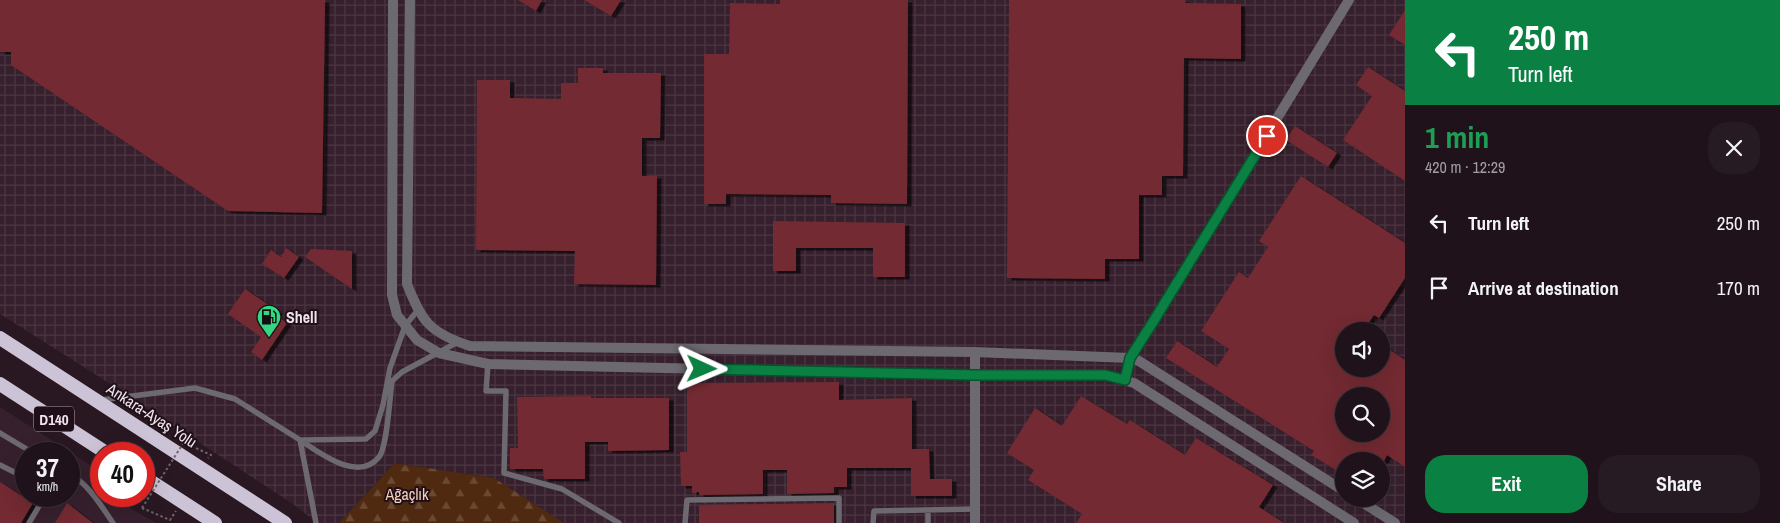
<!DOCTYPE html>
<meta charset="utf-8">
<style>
:root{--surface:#1f121a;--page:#271b23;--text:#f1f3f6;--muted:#a19ea2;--line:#3c3239;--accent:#0b8043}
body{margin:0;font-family:"Archivo Narrow",sans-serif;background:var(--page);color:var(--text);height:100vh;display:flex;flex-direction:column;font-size:19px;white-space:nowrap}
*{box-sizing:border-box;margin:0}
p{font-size:16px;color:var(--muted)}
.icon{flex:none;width:28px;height:28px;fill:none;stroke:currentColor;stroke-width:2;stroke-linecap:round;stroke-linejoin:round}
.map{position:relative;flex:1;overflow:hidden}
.drawer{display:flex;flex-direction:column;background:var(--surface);width:375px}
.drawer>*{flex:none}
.top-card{background:#0b8043;color:#fff;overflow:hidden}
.fabs{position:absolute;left:1335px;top:322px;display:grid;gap:10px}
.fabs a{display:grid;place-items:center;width:55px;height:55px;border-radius:50%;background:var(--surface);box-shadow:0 5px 20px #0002,0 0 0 1px var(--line);font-size:25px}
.speed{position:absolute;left:15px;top:442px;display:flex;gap:10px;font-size:25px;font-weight:700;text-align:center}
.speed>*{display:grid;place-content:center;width:65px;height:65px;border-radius:50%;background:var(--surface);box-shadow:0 5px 20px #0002,0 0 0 1px var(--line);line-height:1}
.speed small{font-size:12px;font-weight:400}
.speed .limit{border:8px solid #d22;background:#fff;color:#111}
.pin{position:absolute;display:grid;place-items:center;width:42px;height:42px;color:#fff;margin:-21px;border:2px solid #fff;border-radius:50%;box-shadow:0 1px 5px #0007}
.me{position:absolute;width:55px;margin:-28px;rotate:91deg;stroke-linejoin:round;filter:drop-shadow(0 0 4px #0008)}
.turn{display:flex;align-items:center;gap:18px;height:105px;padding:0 20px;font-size:22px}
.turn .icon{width:65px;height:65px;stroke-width:2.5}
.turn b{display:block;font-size:35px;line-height:42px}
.round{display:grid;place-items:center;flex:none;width:52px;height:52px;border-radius:20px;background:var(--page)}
.head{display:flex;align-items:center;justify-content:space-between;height:85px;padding:0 20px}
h1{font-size:30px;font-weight:700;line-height:38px;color:#1e9e55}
.button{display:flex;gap:10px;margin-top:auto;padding:10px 20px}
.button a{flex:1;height:58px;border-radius:20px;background:var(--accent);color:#fff;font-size:20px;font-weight:700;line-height:58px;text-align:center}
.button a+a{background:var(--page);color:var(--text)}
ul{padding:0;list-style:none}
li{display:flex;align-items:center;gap:15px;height:65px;padding:0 20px}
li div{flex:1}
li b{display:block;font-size:19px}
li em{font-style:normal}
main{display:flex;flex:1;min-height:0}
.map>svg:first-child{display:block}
</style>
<main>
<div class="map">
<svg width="1405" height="523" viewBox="0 0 1405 523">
<defs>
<pattern id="industrial-grid" width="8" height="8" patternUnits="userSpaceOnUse" patternTransform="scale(1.25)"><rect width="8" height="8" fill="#36202d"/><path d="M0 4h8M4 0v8" fill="none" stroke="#4a3641"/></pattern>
<pattern id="forest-firs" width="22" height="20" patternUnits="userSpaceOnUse" patternTransform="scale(1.25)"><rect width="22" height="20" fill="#502a10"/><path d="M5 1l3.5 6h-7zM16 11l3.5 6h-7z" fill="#6a4933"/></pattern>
<filter id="shadow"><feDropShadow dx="4.5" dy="2.5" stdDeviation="0" flood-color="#0009"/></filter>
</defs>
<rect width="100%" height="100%" fill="#291822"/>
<path fill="#36202d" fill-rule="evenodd" d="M0,407L101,472V496H124L125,505L156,523H0ZM26,454H69V496H26Z"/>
<path fill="url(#industrial-grid)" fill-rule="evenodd" d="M0,0H1405V523H564L494,478L395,463L339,523H317L293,504L98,376L0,314ZM1344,331H1381V369H1344ZM1344,396H1381V434H1344ZM1344,461H1381V499H1344Z"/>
<path fill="url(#forest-firs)" d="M395,463L494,478L564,523H339Z"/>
<path fill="#732a31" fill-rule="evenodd" filter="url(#shadow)" d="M0,0H325L322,213L228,211L11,65V52H0Z
M518,0H542L536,11Z
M584,0H621L611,16Z
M780,0H908L907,204L831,203V195L726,194V204H704V54H729L730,3L780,4Z
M1009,0H1185V3L1241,4V59L1184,58L1183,176H1162V195H1139V259H1105V279L1007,278Z
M1405,10V45L1389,35Z
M1368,67L1405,91V181L1343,140L1372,96L1356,85Z
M578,68H603V73H661L660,138H642V176H657L656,285L574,284L575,251L476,250L477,80H510V98L561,99V83H578Z
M1295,126L1337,153L1328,167L1286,140Z
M1301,176L1405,243V278L1379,318L1374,315L1363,331H1344V369H1381V344L1405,360V467L1387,455L1384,461H1344V475L1311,455L1314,451L1166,358L1177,341L1217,367L1229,349L1201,331L1239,272L1248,278L1257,264L1268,247L1259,241ZM1344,396H1381V434H1344Z
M773,221L905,223V277H873V248H796V271H773Z
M286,248L299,257L284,278L262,264L271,250L281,257Z
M311,249L352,251V289L305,257Z
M245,289L279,312L276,315L287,323L262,360L251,352L261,337L228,314Z
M839,382V400L912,398V449H929L930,479H952V496H911V468H847V487H834V493L787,494V470H763V494L699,495V492L692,493V486H681L680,452H687V383Z
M591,396V398H669V450L608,451V442H585V479H544L543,469H510V448H518L517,397Z
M1081,396L1127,424L1130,420L1185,455L1196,438L1273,485L1259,507L1284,523H1076L1082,514L1028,480L1034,470L1007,453L1035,408L1062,426Z
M0,482L33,503L21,523H0Z
M67,503L93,523H55Z
M834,503V523H699V505Z"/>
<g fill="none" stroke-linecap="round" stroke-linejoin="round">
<path stroke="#72636b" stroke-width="2" stroke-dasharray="2.5 2.5" stroke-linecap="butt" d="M187,444L211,455L208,458
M142,508L170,520L176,511"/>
<path stroke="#6d6971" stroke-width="5.5" d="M488,364L486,391H506L504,473L562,489L619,523
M101,400L195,388L235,399L300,440L316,523
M0,433L35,454
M300,440C320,453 358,483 379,457C387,448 390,395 392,381L402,372L458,342
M300,440L366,439L375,431L383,405L390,368L405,326L417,311
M0,465L14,472L26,473
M69,473C89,485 100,504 113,523
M928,510V523
M29,523L45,496
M685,523L687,500L839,498V523
M873,523L874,511L975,509"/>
<path stroke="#6d6971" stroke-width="10" d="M393,0L392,295L397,315L417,340L439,353L488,364L974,375H1105L1134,383L1354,523
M410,0L407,284C422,322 430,333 470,346L975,352L1130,358L1139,361L1344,491
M975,352V523
M1125,379L1130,358L1153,322L1349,0
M1357,499L1395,523"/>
<path stroke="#cdc3d6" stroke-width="14" d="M0,338L285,523
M0,384L108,454
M144,477L215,523"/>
<path stroke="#72636b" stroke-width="2" stroke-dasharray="2.5 2.5" stroke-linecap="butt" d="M142,508L184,442"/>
</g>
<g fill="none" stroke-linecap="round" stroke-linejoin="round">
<defs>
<path id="route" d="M702,369L974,375H1105L1125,380L1130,358L1153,322L1267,136"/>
</defs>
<use href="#route" stroke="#07532c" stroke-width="12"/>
<use href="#route" stroke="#0b8043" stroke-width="9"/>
</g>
<defs>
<symbol id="fuel-pin" viewBox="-11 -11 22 30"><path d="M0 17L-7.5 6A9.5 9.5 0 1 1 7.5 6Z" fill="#33d881" stroke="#1f0f19"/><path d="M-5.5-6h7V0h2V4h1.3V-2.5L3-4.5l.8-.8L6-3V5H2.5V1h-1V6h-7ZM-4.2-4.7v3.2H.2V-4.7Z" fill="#111"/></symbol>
</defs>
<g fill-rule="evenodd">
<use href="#fuel-pin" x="255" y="303" width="28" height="38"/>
</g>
<g text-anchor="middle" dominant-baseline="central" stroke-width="4" stroke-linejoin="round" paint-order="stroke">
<rect fill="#1f0f19" stroke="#b1a4ab" stroke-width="1" x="34" y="406.5" width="40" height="25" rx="4"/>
<g font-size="15" font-weight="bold" fill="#f0e4ea">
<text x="54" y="419">D140</text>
</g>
<g font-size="16" font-weight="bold" fill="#f0e4ea" stroke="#1f0f19" text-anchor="start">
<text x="286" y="317">Shell</text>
</g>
<g font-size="16" fill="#f0e4ea" stroke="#1f0f19">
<text transform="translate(152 415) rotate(33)">Ankara-Ayaş Yolu</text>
</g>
<g font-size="16" fill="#f7d0b9" stroke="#1f0f19">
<text x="407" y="494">Ağaçlık</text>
</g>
</g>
</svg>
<div class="fabs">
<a><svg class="icon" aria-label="sound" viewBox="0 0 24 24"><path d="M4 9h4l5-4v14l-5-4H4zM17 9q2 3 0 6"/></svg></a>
<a><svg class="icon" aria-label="search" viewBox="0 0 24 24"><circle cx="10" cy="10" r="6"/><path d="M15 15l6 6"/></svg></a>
<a><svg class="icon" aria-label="layers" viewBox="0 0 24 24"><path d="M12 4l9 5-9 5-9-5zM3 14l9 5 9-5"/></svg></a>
</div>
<div class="speed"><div>37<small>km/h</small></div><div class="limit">40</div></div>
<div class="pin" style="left:1267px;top:136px;background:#d93025"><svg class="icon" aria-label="arrive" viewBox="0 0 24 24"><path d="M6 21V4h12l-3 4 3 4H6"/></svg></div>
<svg class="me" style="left:702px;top:369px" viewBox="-20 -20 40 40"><path d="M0-17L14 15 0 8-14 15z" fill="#0b8043" stroke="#fff" stroke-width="4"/></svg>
</div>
<section class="drawer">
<div class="top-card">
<div class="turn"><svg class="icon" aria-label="left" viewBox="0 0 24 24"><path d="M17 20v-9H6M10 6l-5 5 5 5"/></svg><div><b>250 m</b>Turn left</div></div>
</div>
<div class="head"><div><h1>1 min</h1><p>420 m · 12:29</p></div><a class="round"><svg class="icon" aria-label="close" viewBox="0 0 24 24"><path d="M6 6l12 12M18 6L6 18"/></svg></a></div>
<ul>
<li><svg class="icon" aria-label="left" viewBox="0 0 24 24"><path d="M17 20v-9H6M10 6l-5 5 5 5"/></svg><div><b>Turn left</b></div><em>250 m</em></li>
<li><svg class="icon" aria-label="arrive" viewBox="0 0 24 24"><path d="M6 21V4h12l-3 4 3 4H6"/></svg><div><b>Arrive at destination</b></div><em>170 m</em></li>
</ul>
<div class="button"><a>Exit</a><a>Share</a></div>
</section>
</main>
